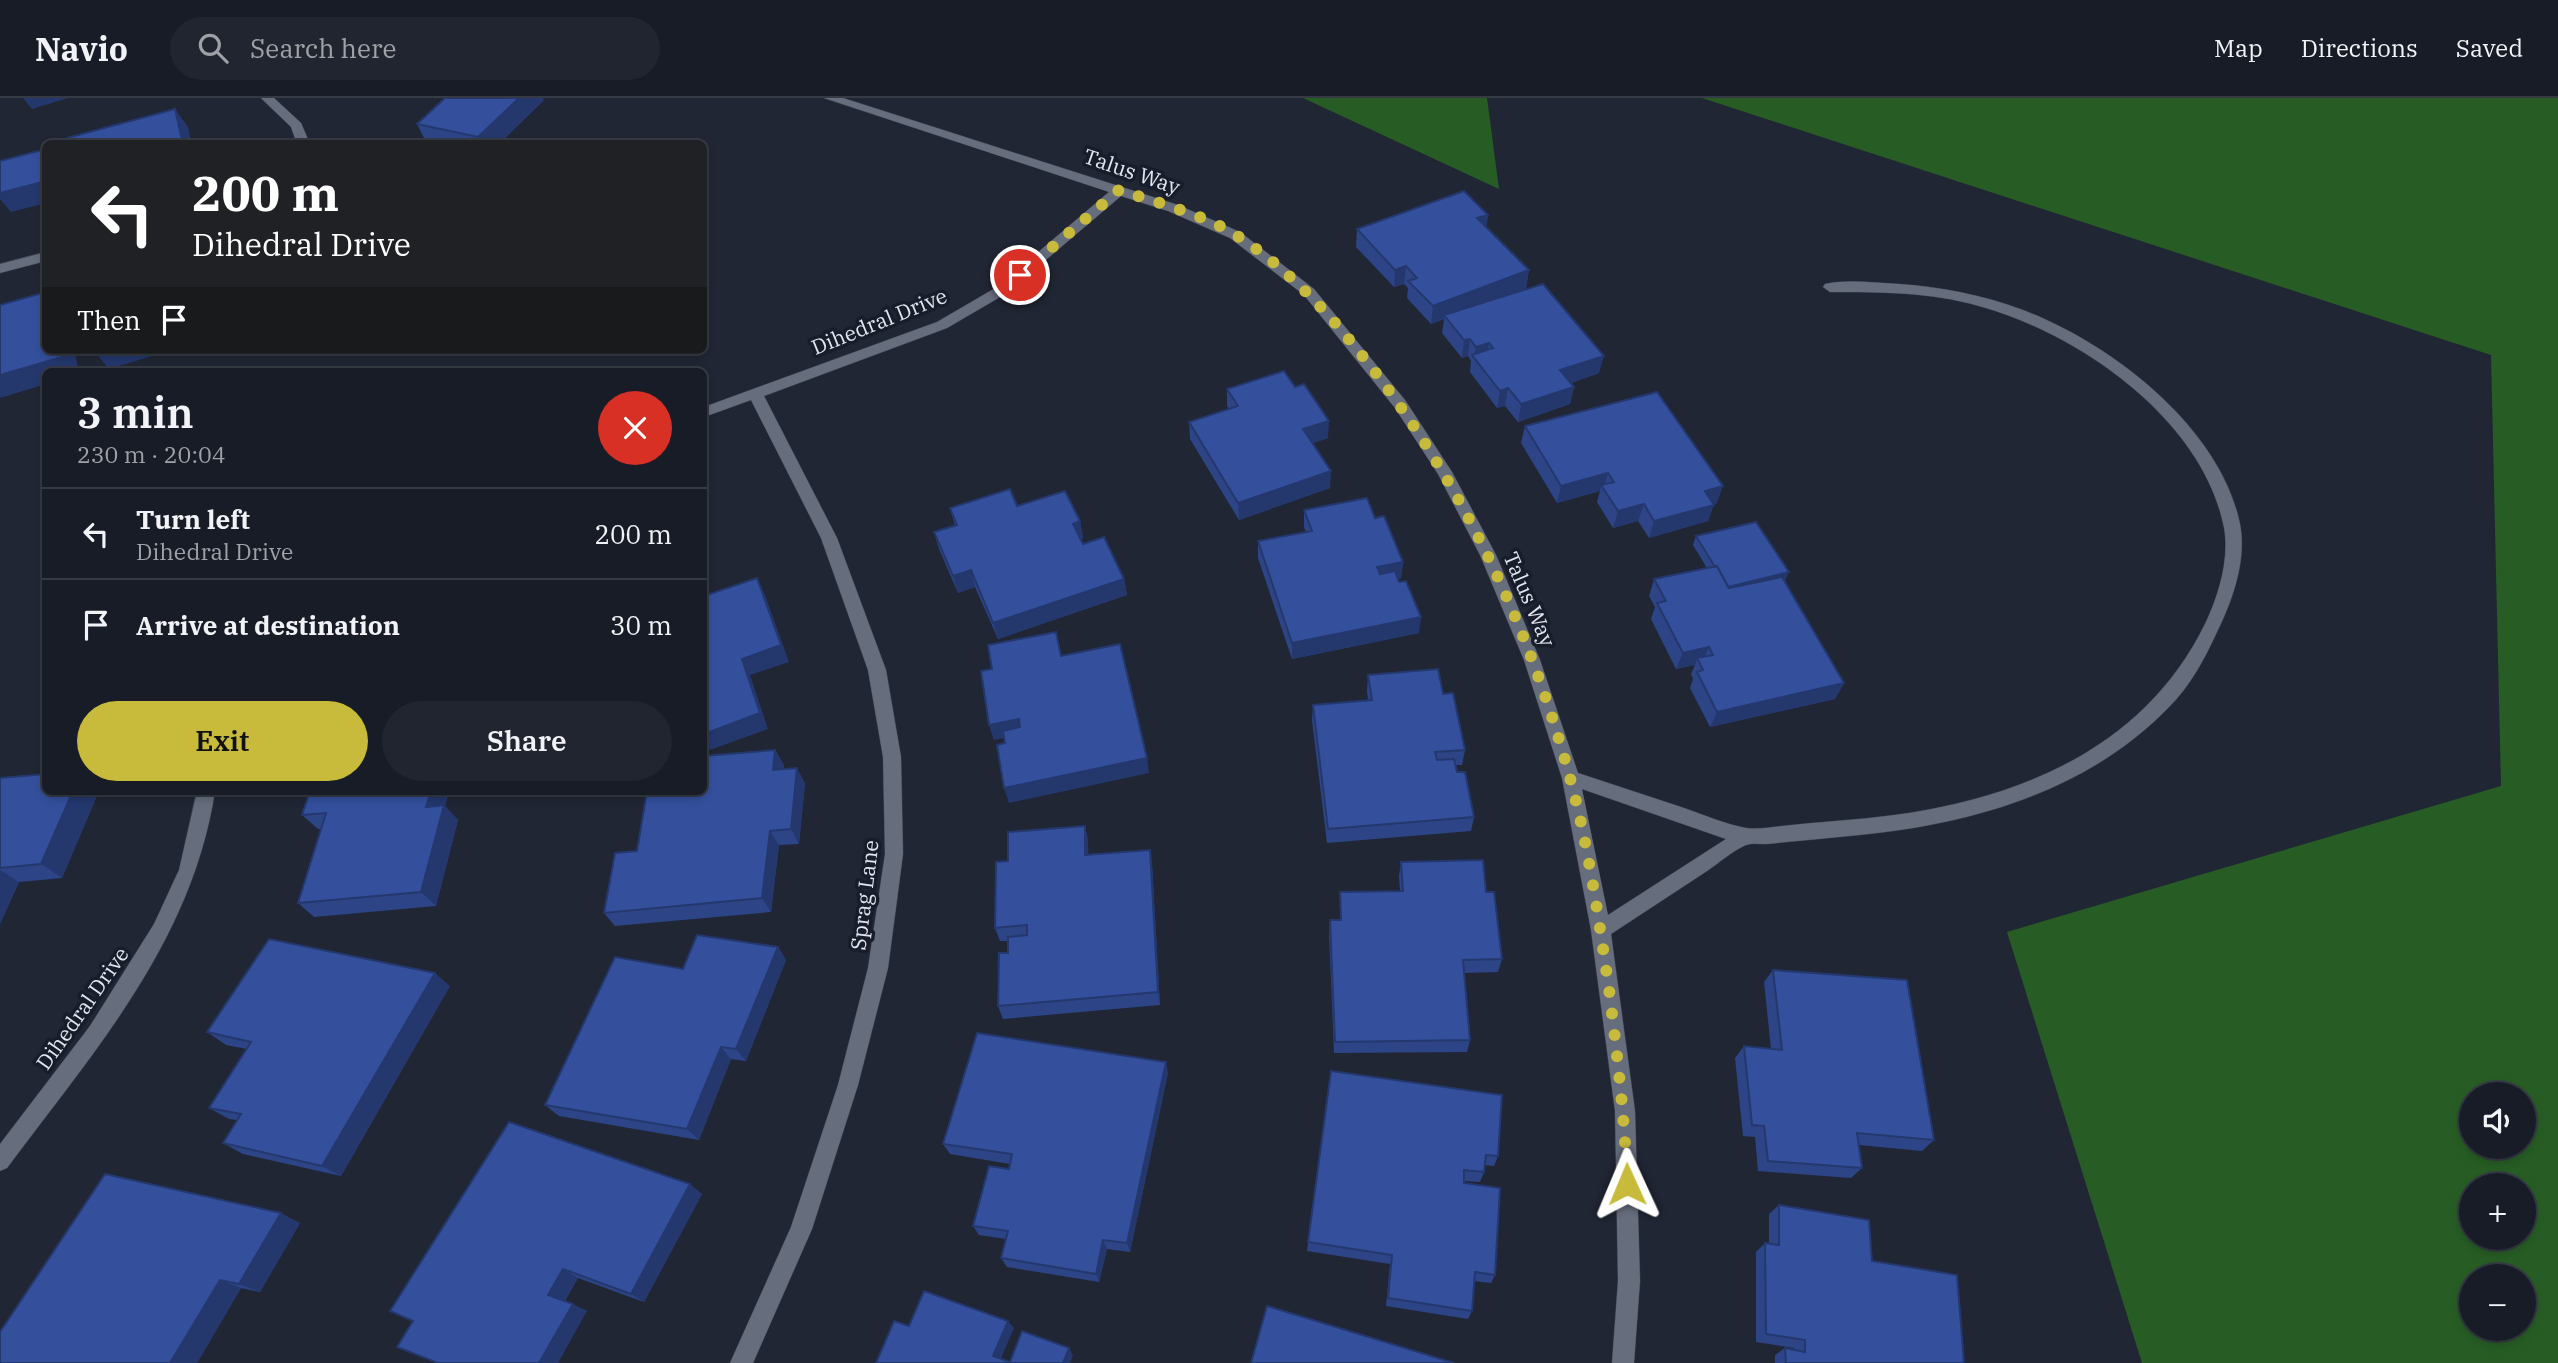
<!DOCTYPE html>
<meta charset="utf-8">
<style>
:root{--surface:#181c27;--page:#21252f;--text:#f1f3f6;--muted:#9fa1a7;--line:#363a44;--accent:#c8bb3b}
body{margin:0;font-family:"IBM Plex Serif",serif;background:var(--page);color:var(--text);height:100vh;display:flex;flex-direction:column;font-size:26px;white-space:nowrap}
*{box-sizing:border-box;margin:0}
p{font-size:23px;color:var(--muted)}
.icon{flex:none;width:38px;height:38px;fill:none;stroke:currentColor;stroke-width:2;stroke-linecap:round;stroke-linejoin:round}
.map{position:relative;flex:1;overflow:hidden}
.details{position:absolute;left:42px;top:270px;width:665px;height:427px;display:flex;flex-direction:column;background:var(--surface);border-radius:10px;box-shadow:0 4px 10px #0003,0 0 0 2px var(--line)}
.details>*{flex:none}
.guide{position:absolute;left:42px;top:42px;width:665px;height:214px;border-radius:10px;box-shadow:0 4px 10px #0003,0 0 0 2px var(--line);background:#202124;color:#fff;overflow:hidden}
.controls{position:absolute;left:2459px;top:984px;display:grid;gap:14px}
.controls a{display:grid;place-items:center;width:77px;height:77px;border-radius:50%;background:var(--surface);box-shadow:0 4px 10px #0003,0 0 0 2px var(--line);font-size:35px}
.pin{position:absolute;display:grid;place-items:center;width:60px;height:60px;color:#fff;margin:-30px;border:4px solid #fff;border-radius:50%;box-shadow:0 2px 7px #0007}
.me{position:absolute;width:77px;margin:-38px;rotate:359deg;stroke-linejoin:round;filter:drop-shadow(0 0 5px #0008)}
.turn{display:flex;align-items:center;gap:24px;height:147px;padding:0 35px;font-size:32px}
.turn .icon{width:91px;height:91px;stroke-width:2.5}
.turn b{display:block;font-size:49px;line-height:60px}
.then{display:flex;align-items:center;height:66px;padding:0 35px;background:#0003;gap:14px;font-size:26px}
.round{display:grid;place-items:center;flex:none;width:74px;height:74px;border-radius:37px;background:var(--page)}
.head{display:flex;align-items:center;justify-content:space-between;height:119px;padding:0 35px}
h1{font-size:42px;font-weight:600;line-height:52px}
.action{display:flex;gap:14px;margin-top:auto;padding:14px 35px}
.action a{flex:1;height:80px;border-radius:42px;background:var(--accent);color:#111;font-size:28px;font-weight:600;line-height:80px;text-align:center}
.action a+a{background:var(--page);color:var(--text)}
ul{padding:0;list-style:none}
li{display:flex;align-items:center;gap:21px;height:91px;padding:0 35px;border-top:2px solid var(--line)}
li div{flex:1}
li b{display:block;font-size:26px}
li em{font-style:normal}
header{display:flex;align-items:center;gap:42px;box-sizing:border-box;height:98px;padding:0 35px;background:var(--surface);border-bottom:2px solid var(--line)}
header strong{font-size:33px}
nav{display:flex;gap:38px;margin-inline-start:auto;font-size:24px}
.search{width:490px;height:63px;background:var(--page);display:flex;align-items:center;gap:18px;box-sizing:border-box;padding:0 24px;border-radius:38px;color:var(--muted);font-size:26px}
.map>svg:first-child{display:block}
</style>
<header>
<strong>Navio</strong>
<div class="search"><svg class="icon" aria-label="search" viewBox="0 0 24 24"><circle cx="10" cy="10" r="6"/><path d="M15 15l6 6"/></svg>Search here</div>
<nav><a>Map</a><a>Directions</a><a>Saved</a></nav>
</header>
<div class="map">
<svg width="2558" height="1265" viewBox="0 0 2558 1265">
<rect width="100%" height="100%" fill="#202634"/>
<path fill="#275d25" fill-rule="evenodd" d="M1303,0H1487L1499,91Z
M1702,0H2558V1265H2142L2007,834L2501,688L2491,257ZM2471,996H2524V1048H2471ZM2471,1087H2524V1139H2471ZM2471,1178H2524V1230H2471Z"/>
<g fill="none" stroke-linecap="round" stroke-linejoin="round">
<defs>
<path id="street" d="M261,0H274L301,25L310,46H297L291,29Z
M824,0H843L1178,107L1240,134L1314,191L1405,302L1452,374L1496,457L1540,562L1578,675C1613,687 1649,698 1684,710C1704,717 1725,726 1746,730C1761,732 1777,728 1792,727C1831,723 1870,721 1909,715C2033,695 2147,644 2205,526C2219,497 2231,457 2223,425C2200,320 2078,235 1979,208C1931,194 1880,194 1830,194L1823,189L1825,186C1848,181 1875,185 1899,186C1941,189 1983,197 2023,212C2112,246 2220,329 2240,426C2247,463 2232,504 2216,536C2204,562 2190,588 2169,609C2088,693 1972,726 1859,737C1828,740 1797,743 1766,746C1759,746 1751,745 1746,747C1732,753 1719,765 1707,773C1675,794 1643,815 1611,836L1635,1013L1640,1183L1634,1265H1612L1618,1183L1615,1013L1591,832L1562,680L1524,562L1480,457L1438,376L1395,310L1304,197L1230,140L1168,113L1121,98L1007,195L947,230L764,298L837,440L886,572L901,659L903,756L888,870L858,987L812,1131L753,1265H730L791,1129L838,987L868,870L885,756L883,659L868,572L821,440L751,302L704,319V309L937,224L997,189L1109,94ZM1582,691L1726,741L1608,817Z
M46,154V163L0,175V166Z
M197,693H215C192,843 95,952 7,1070L0,1073V1046L90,928L154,826L179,772Z"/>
</defs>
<use href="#street" stroke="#3e424f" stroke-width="1"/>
<use href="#street" fill="#666e7e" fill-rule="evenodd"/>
</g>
<path fill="#2d4587" d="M544,2L499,46H435L426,44L417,26Z
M1488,117L1486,129L1529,172L1526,190L1499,200L1599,275L1571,285L1574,289L1570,306L1518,324L1505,308L1497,310L1470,274L1471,263L1468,258L1462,260L1442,235L1444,221L1431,226L1407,200L1408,190L1404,186L1394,189L1356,149L1357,131Z
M1227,291L1328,340L1313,345L1330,390L1239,422L1190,341L1189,324L1229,311L1227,308Z
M1525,328L1717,405L1714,406L1708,423L1649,440L1638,423L1613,430L1597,404L1600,393L1557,405L1521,345Z
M1017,408L1080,423L1083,440L1080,441L1083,446L1124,481L1127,497L998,541L975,489L958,495L939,451L934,434L955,428L950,410Z
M1304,412L1375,420L1403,464L1401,480L1398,481L1419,535L1292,561L1258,460V443L1306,434L1304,429Z
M1696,438L1785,483L1844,585L1835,601L1710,629L1690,590L1693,581L1691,576L1695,567L1676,571L1651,521L1655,509L1649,498L1654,481L1707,470L1693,447Z
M1368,577L1443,596L1465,652L1462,667H1456L1457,674L1474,719L1471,733L1327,745L1312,622L1313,607L1368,602L1367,593Z
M775,652L784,667L783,671L805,685L799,746L779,747L771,814L615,828L604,815L704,693Z
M0,680L46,693H99L62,780L19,784L0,826Z
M310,693H449L445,708L458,722L436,808L314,819L298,805L321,731H318L302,717Z
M1085,728L1088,743V756L1150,752L1152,766L1160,907L1003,921L998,908L1008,855V843H1000L995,830L1008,763Z
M1401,764L1486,794L1502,861L1498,874L1464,875L1470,942L1467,954L1334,955L1329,836L1330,822H1340V794L1400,793L1399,778Z
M778,849L786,862L746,963L731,961L699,1042L559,1018L545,1007L683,871Z
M1773,872L1934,1042L1922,1053L1859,1047L1862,1070L1851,1080L1758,1073L1755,1039L1743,1038L1735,960L1744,948L1771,951L1764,884Z
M450,888L341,1078L243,1056L223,1045L237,1022L229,1021L209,1010L247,951L226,947L207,934Z
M1331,973L1498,1058L1494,1068L1485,1067L1484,1074L1480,1084L1464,1083L1495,1177L1491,1185L1474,1183L1472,1213L1468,1221L1386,1208L1390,1166L1307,1153Z
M1168,975L1130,1154L1107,1151L1099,1184L1007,1169L1001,1160L1006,1141L979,1137L973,1128L1009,1071L1010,1066L950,1056L943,1046Z
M702,1096L644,1204L578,1180L565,1203L587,1213L413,1223Z
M1779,1107L1872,1163L1964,1265H1775V1257L1785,1250L1794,1252V1250L1756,1244V1154L1765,1145L1769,1146V1116Z
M300,1125L260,1194L241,1190L197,1265H0Z"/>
<path fill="#24386e" d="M23,0H68L32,11Z
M519,0H543L544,2L499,46H481L478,39Z
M175,11L188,29L192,46H183Z
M46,83V105L11,114L0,101V95Z
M1488,117L1486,134L1477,120Z
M1406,168L1404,186L1394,189L1395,172Z
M1529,172L1526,190L1447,220L1444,217V221L1431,226L1433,208Z
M1470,241L1468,258L1462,260L1464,242Z
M1489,245L1486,262L1474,260L1476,249Z
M61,252H75L78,273H46V286L0,300V277Z
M99,252H172L109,271L94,253Z
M1604,258L1599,275L1557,290L1560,272Z
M1574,289L1570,306L1518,324L1521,306Z
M1508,290L1505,308L1497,310L1500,293Z
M1329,323L1328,340L1303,348V331Z
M1331,373L1330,390L1239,422L1238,405Z
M1608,375L1604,390L1601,387L1600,393L1557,405L1561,388Z
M1723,388L1717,405L1699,410L1705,393Z
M1644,406L1638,423L1613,430L1618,413Z
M1714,407L1708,423L1649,440L1654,423Z
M1080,423L1083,440L1076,442L1073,426Z
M1403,464L1401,480L1376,486L1377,469Z
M971,472L975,489L958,495L953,478Z
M1789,474L1785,483L1724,497L1727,489Z
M757,480L765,497L789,564L750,577L768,631L704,654V636L742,561Z
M1124,481L1127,497L998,541L993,525Z
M1421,519L1419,535L1292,561V545Z
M1709,549L1702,565L1697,560L1695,567L1676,571L1683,555Z
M1844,585L1835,601L1710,629L1717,614Z
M1019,621L1023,636L994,642L989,627Z
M775,652L784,667L781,687L773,672Z
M1147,660L1149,675L1009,705L1004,690Z
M797,670L805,685L799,746L791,731Z
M73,693H99L62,780L41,766Z
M431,693H449L445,708L458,722L436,808L421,794L426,709Z
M1085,728L1088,743L1089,771L1085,757Z
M770,733L779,747L771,814L762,800Z
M1150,752L1152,766L1160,907L1158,894Z
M0,772L19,784L0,826Z
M778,849L786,862L746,963L736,951Z
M435,875L450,888L341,1078L322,1068Z
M721,949L731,961L699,1042L687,1031Z
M1166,964L1168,975L1130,1154L1127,1145Z
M690,1086L702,1096L644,1204L631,1196Z
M281,1115L300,1125L260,1194L239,1186Z
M1103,1142L1107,1151L1099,1184L1096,1176Z
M563,1171L578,1180L563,1205L548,1197Z
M220,1182L241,1190L197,1265H170Z
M573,1206L587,1213L558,1265H539Z
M1008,1223L1014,1230L999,1265L993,1258Z
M1069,1250L1073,1257L1070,1265H1063Z"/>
<path fill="#34509d" stroke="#24386e" stroke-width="2" d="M445,0H519L478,39L417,26Z
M175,11L183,46H67V40Z
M46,51V83L0,95V63Z
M1464,93L1488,117L1477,120L1529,172L1433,208L1408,183L1417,180L1406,168L1395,172L1357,131Z
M1543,186L1604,258L1560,272L1574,289L1521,306L1508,290L1500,293L1472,257L1493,250L1489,245L1476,249L1470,241L1464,242L1444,217Z
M46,194V252H61L62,259L0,277V207Z
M1284,273L1295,289L1304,286L1329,323L1303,331L1331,373L1238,405L1189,324L1238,308L1227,291Z
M1657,294L1723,388L1705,393L1714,407L1654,423L1644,406L1618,413L1601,387L1614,384L1608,375L1561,388L1525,328Z
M1010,391L1017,408L1065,393L1080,423L1073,426L1083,446L1104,439L1124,481L993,525L971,472L953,478L934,434L957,427L950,410Z
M1367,400L1375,420L1384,418L1403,464L1377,469L1380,476L1395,473L1399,484L1406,483L1421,519L1292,545L1258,443L1312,433L1304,412Z
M1756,424L1789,474L1728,489L1717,468L1715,469L1696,438Z
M1717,468L1729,490L1782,479L1844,585L1717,614L1697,574L1703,572L1697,560L1713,557L1709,549L1683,555L1657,505L1666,503L1654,481Z
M757,480L781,547L742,561L760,615L704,636V498Z
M1056,534L1061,558L1120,546L1147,660L1004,690L997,647L1005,645L1003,633L1020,629L1019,621L989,627L981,573L992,571L988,547Z
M1438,571L1443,596L1453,595L1465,652L1435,654L1437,662L1454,661L1457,674H1465L1474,719L1328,731L1313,607L1372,602L1368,577Z
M775,652L773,672L797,670L791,731L770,733L762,800L604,815L615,755L637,753L647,693H704V658Z
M46,676V693H73L41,766L0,770V680Z
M310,693H431L426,709L444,707L421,794L298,805L326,715L302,717Z
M1085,728V757L1150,752L1158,894L998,908L999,855H1008V839L1027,837V827L995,830L996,764L1008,763V734Z
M1483,762L1486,794H1494L1502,861L1463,862L1470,942L1335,944L1330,822H1341L1340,794L1403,793L1401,764Z
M697,837L778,849L736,951L721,949L687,1031L545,1007L615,859L683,871Z
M269,841L435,875L322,1068L223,1045L241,1016L209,1010L251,944L207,934Z
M1773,872L1907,882L1934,1042L1857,1035L1862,1070L1768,1063L1764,1028L1752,1027L1744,948L1782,952Z
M977,935L1166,964L1127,1145L1103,1142L1096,1176L1001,1160L1008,1133L973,1128L989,1068L1009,1071L1012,1056L943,1046Z
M1331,973L1502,997L1498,1058L1486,1057L1484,1074L1464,1072V1085L1500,1090L1495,1177L1475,1174L1472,1213L1388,1200L1392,1157L1308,1144Z
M509,1024L690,1086L631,1196L563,1171L548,1197L573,1206L539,1265H438L397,1249L413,1223L390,1213Z
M105,1076L281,1115L239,1186L220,1182L170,1265H0V1234Z
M1779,1107L1869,1122L1872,1163L1957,1177L1964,1265H1786L1785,1250L1805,1254V1242L1766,1236L1765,1145L1779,1147Z
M924,1193L1008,1223L993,1258L1010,1264L1022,1233L1069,1250L1063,1265H876L894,1223L909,1228Z
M1267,1208L1454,1265H1251Z"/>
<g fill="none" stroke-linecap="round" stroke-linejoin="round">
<path stroke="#c8bb3b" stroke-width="12" stroke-dasharray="0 21.6" d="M1020,177L1119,92C1158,105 1202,116 1236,137C1292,173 1335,222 1375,274C1467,394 1531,535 1570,680C1588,745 1599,823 1609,891C1617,956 1625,1020 1627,1086"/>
</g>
<g text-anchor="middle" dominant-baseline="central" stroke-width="7" stroke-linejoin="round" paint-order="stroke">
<g font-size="21" fill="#e1e5ef" stroke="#171d2a">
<text transform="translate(1132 73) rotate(19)">Talus Way</text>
<text transform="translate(879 223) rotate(-22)">Dihedral Drive</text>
<text transform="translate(1530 501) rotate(67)">Talus Way</text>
<text transform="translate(864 797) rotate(-83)">Sprag Lane</text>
<text transform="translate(82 910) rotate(-55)">Dihedral Drive</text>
</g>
</g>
</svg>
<div class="controls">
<a><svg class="icon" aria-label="sound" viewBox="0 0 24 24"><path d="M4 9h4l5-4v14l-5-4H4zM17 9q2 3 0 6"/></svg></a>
<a>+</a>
<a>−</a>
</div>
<div class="pin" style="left:1020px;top:177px;background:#d93025"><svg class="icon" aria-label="arrive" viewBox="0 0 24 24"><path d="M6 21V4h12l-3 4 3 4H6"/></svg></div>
<svg class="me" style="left:1627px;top:1086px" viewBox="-20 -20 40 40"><path d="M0-17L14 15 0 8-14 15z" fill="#c8bb3b" stroke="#fff" stroke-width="4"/></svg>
<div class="guide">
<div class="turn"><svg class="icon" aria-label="left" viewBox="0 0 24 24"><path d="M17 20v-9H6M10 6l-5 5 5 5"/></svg><div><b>200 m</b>Dihedral Drive</div></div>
<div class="then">Then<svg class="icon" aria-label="arrive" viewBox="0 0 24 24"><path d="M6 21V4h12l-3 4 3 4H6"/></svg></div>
</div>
<section class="details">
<div class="head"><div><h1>3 min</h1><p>230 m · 20:04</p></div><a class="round" style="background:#d93025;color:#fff"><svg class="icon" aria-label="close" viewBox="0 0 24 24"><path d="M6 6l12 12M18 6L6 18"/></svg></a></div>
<ul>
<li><svg class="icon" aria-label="left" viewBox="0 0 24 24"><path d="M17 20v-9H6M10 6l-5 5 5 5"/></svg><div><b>Turn left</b><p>Dihedral Drive</p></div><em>200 m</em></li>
<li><svg class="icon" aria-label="arrive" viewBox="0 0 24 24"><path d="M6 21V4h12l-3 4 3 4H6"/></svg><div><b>Arrive at destination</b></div><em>30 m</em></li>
</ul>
<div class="action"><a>Exit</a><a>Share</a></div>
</section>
</div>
